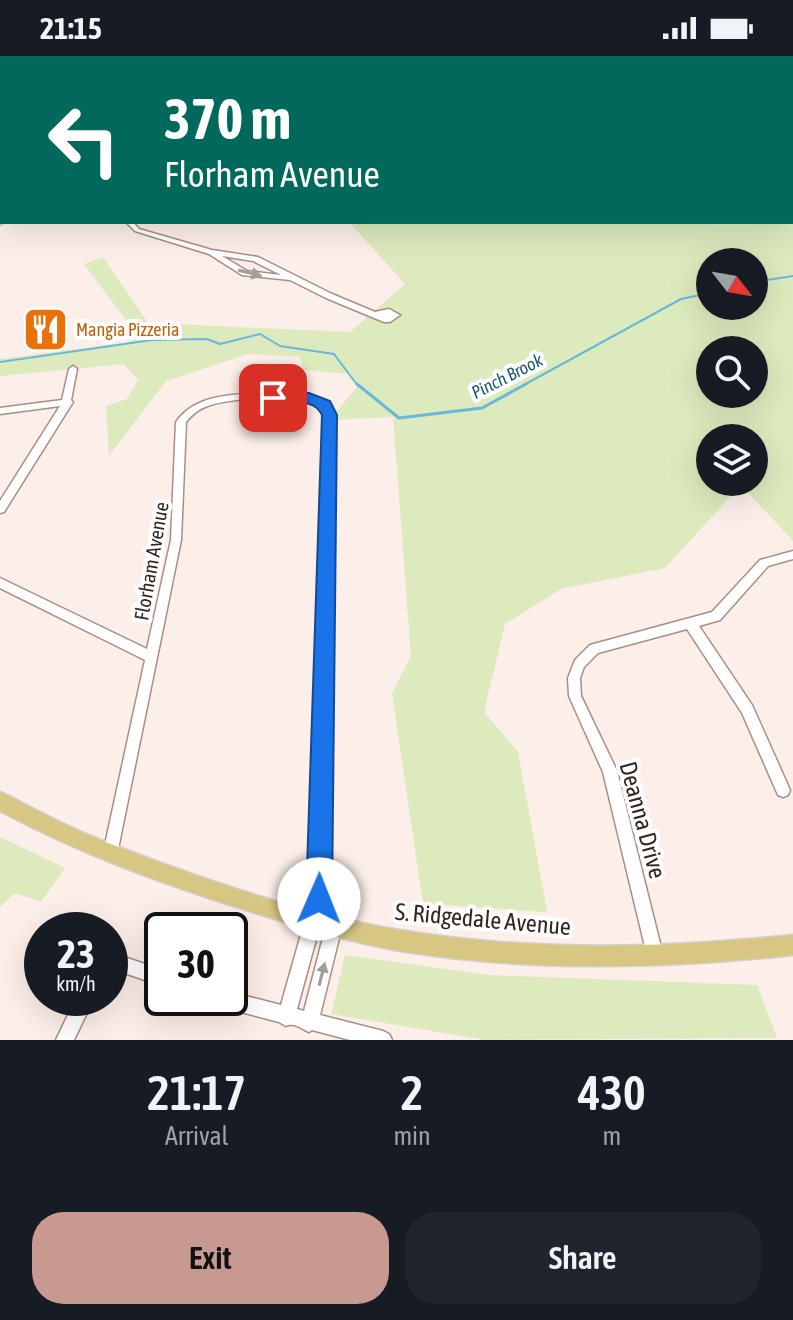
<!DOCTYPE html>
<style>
:root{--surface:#171b24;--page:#20242c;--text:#f1f3f6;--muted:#9ea1a6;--accent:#c89990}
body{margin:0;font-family:"Asap Condensed",sans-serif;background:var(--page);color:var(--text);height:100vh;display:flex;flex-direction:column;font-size:30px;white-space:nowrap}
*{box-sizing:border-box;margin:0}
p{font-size:26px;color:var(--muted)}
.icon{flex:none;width:44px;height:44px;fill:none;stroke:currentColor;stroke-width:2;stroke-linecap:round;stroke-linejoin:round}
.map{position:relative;height:984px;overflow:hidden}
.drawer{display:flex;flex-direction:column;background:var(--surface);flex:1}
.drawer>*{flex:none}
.hud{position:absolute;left:0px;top:0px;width:794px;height:168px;box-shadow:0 8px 32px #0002;background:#00695c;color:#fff;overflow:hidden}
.needle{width:52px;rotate:121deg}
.fabs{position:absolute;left:696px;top:192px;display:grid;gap:16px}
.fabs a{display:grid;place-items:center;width:72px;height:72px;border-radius:50%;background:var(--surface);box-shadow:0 8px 32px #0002;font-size:40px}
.speed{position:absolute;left:24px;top:856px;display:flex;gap:16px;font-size:40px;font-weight:700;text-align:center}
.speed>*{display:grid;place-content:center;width:104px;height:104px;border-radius:50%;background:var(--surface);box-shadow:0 8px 32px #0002;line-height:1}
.speed small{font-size:20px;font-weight:400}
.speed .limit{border:4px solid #111;border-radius:12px;background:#fff;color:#111}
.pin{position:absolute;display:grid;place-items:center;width:68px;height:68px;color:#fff;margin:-34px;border-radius:16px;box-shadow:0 4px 12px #0006}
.me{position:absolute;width:88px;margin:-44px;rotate:1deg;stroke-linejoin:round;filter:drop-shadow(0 0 6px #0008)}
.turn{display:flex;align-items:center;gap:28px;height:168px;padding:0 32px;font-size:36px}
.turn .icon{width:104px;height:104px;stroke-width:2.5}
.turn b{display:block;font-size:56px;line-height:68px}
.eta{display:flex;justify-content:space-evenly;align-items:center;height:136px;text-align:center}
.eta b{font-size:48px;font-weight:600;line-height:56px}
.button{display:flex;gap:16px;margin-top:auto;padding:16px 32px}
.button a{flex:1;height:92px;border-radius:32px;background:var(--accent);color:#111;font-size:32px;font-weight:600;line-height:92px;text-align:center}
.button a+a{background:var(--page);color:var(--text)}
.status{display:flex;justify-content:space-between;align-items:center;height:56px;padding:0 40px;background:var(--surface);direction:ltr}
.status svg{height:22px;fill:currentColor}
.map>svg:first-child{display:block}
</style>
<div class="status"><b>21:15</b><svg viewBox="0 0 49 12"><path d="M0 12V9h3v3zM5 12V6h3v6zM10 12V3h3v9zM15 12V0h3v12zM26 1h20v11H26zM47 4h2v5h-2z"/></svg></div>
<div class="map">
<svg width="793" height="984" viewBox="0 0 793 984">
<rect width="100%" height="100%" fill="#fceee9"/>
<path fill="#dceabd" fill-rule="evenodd" d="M433,0H793V485L741,429L665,512L561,533L505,568L484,656L518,696L547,856L423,848L392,637L411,600L393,361L329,364L358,330L349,318L304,314L300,301L248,298L166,325L109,400L106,350L127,343L138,324L124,308L0,320V303L129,286V268L84,208L103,201L148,267L350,276L405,228L349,166H792V2H428ZM710,206H754V250H710ZM710,294H754V338H710ZM710,382H754V426H710Z
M0,781L65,812L41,846L15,837L0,851Z
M345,899L489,919L757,929L777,982L486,984L331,958Z"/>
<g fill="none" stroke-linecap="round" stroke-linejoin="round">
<path stroke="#68b9d9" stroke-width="2" d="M601,0L609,2
M754,226L793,220
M0,306L152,284L207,283L220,288L260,278L280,290L334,298L358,330
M522,330L681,243L710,237"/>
<path stroke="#68b9d9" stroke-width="3" d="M357,328L399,362L482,352L526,328"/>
<defs>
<path id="minor" d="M0,39H2V44L0,45Z
M0,52H2V56H0Z
M792,87H793V91H792Z
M126,166H133L139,173L212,194L258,201L332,238L375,256L389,253L400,259L390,266H384L326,242L290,224L242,219L209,198L135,175ZM222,200L253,205L281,219L247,215Z
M73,310L77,313L71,344L73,346L4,456L0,457V445L60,350L0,358V352L62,344L69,313Z
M259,337C285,336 322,332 335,359L327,843L297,953L304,955L326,870L328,864L334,862L340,864L342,870L320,959L383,975L389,978L392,984H350L312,974L309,976C302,973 294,966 286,970L279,966L222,951L216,948L213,942H230V936L281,949L311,843L325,359C322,352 319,349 312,346C292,338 226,342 205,351C197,354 191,360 186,366L181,484L116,803L111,806L106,803L103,798L145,604L0,532V522L147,593L171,484L176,366C195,339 229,339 259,337Z
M793,495V503L768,510L720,564L699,570L752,649L790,734L788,739L783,741L778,739L742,657L687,573L598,597L584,611L580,622L581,640L617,715L663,899L661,905L655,907L649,905L647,899L603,716L569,640L568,622L575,604L590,589L712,556L760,504Z
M110,896L162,914V930L110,912Z
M76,942H94L74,984H56Z"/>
<path id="major" d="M0,143H2V147H0Z
M2,162V166H6L0,169Z
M0,736C13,741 25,749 38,755C67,770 96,783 127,794C212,827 310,859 400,874C530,896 663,892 793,879V899C664,913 534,916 406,896C358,888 311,874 265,860C173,832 84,800 0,755Z"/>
</defs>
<use href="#minor" stroke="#ac8d82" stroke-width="3"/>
<use href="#major" stroke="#d2cfce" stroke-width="3"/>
<use href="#minor" fill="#fff" fill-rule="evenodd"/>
<use href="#major" fill="#d7c782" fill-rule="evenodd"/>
</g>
<defs><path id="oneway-solid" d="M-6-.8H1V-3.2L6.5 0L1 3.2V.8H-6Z" transform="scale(2)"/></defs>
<g fill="#a39d9b">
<use href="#oneway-solid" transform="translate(250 217) rotate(14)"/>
<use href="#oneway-solid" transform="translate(322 918) rotate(-76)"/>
</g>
<path fill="#1a73e8" stroke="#114b97" stroke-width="2" d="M309,337L330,345L337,359L332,843L328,852L319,856L310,852L306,843L322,359C310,336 283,355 266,342L273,337Z"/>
<defs>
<symbol id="restaurant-square" viewBox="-11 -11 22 22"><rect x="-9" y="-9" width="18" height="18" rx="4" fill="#e8710a" stroke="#fff"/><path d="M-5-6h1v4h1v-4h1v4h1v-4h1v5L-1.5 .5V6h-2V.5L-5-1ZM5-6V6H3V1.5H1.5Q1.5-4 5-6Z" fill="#fff"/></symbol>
</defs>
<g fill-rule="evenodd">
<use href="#restaurant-square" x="20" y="248" width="51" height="51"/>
</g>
<g text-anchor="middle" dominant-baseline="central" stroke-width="8" stroke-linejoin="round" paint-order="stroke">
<g font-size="18" fill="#c56008" stroke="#fff" text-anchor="start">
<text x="76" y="273">Mangia Pizzeria</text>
</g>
<g font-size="18" font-style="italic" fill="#1a5b71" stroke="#fff">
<text transform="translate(507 320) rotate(-27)">Pinch Brook</text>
</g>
<g font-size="20" fill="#322621" stroke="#fff">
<text transform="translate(151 505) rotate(-80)">Florham Avenue</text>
</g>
<g font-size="24" fill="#322621" stroke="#fff">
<text transform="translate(643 764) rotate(75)">Deanna Drive</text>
<text transform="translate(483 863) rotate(5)">S. Ridgedale Avenue</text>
</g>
</g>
</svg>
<div class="fabs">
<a><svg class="needle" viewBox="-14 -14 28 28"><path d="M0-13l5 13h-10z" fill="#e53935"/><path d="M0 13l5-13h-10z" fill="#9ea1a6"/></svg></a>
<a><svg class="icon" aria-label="search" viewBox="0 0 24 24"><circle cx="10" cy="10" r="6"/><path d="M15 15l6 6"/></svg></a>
<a><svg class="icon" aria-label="layers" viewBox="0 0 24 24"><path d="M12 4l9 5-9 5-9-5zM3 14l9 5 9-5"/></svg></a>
</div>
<div class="speed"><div>23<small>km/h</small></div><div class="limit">30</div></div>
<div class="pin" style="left:273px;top:342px;background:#d93025"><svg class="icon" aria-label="arrive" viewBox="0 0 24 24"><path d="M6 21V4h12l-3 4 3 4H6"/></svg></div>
<svg class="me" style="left:319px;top:843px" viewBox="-20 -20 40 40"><circle r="19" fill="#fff"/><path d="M0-13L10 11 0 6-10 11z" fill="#1a73e8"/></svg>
<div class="hud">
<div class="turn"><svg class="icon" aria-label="left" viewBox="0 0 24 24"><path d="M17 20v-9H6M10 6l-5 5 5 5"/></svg><div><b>370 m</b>Florham Avenue</div></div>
</div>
</div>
<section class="drawer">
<div class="eta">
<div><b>21:17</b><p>Arrival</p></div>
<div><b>2</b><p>min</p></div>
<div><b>430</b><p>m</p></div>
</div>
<div class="button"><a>Exit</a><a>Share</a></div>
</section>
